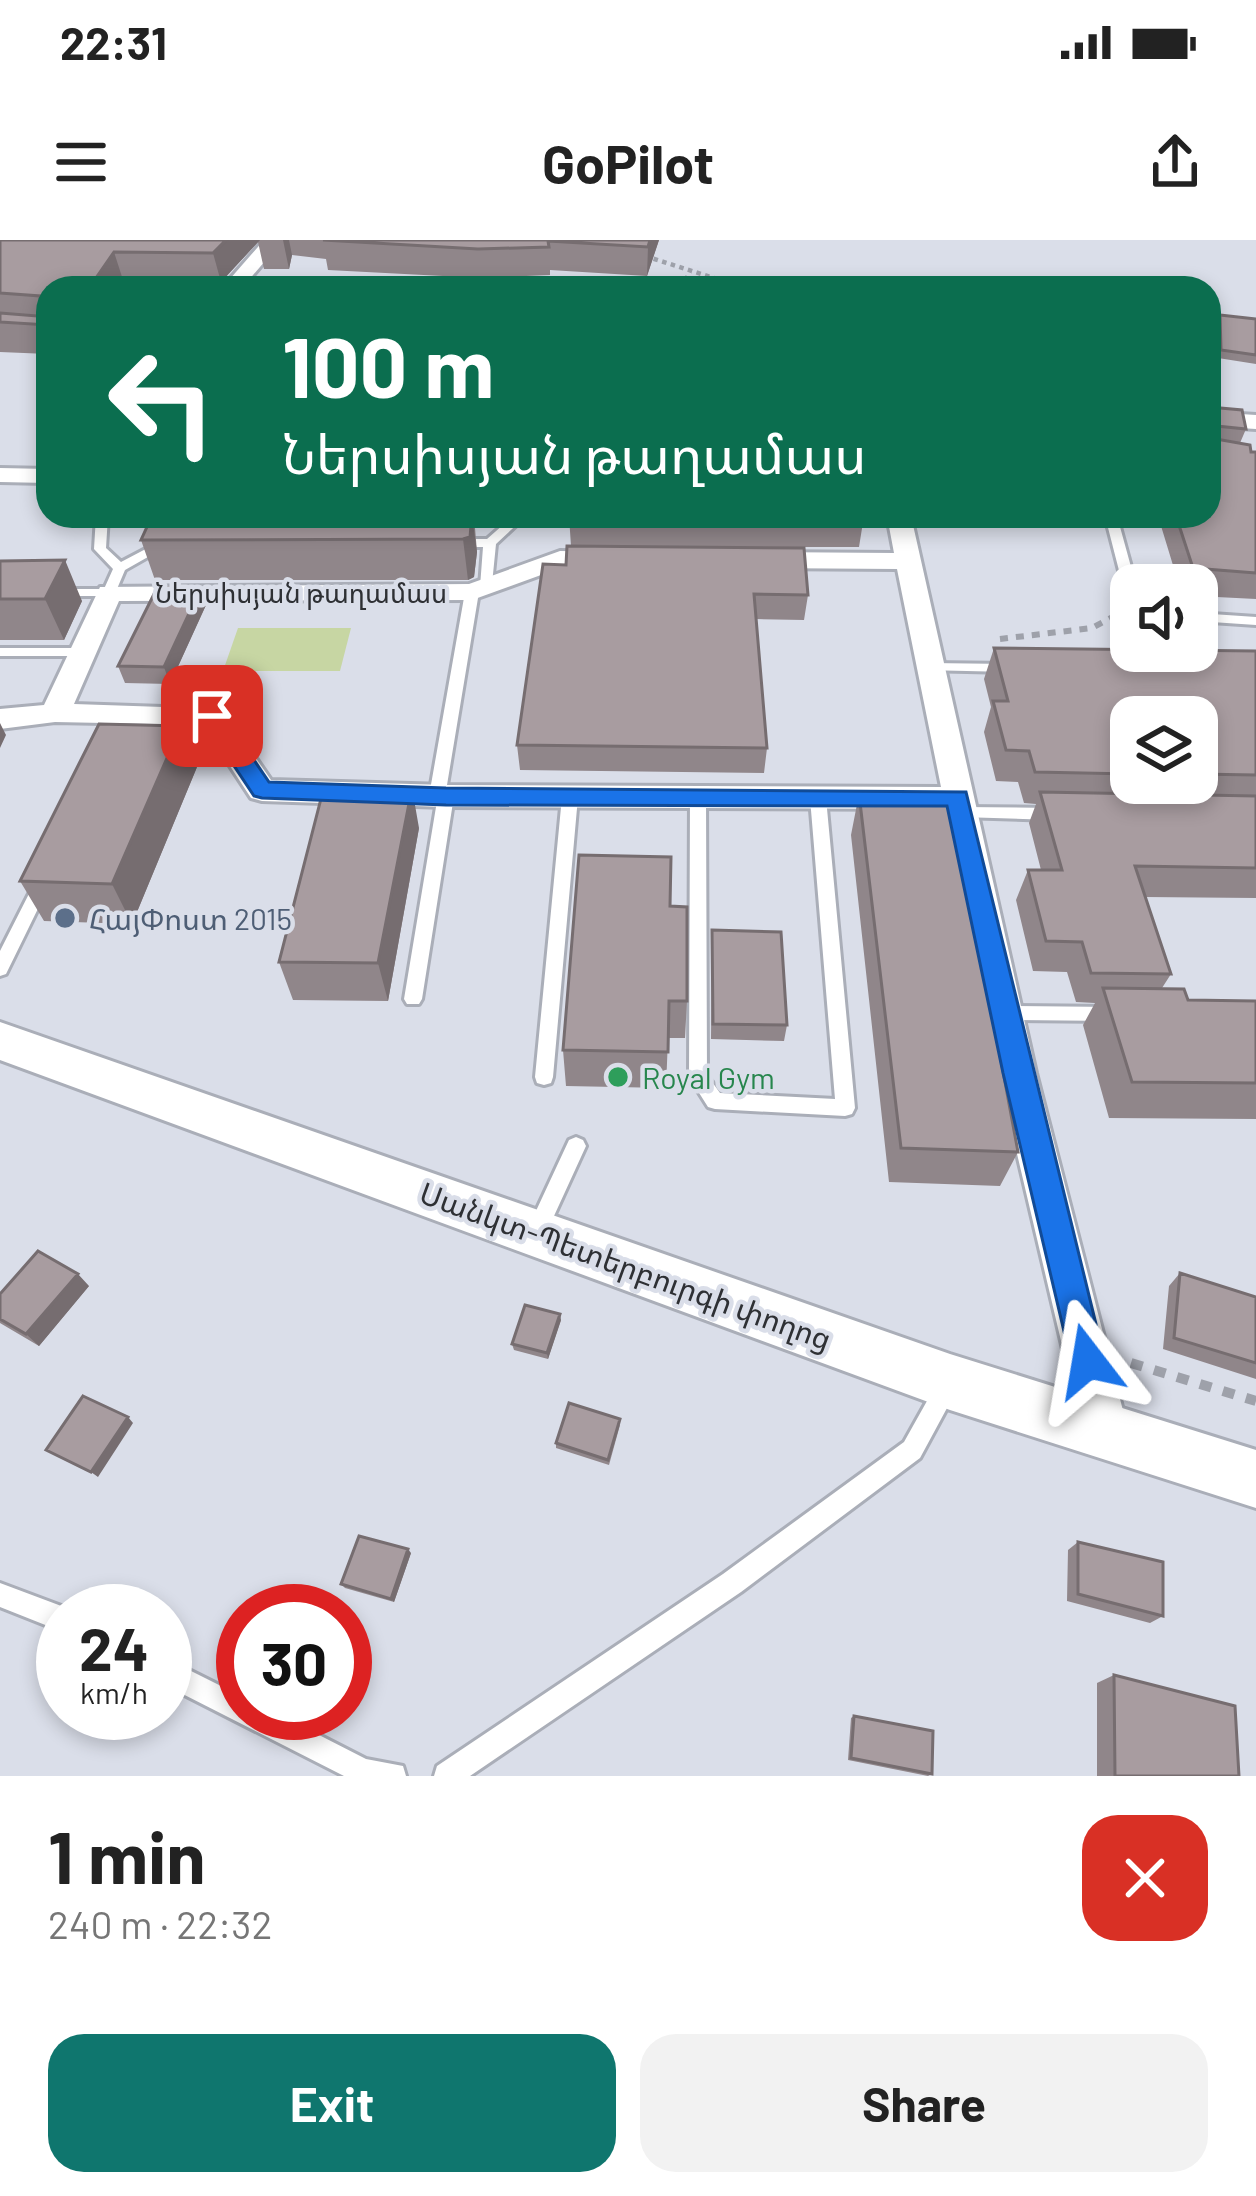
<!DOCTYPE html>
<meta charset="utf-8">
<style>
:root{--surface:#fff;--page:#f2f2f2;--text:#222;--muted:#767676;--accent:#0f766e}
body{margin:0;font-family:Barlow,"Noto Sans Armenian",sans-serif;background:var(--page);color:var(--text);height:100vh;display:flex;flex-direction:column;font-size:45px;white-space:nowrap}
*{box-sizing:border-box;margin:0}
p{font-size:39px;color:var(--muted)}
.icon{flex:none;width:66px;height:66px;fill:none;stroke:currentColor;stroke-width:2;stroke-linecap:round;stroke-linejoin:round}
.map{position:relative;height:1536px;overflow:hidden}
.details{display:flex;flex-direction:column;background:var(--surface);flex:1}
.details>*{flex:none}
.hud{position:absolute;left:36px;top:36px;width:1185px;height:252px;border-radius:36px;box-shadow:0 6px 18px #0003;background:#0b6e4f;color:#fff;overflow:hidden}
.buttons{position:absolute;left:1110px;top:324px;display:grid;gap:24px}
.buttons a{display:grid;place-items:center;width:108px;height:108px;border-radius:24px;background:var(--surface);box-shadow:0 6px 18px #0003;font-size:60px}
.speed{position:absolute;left:36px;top:1344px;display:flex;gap:24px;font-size:60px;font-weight:700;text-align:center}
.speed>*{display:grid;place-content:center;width:156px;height:156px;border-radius:50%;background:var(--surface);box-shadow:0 6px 18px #0003;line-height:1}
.speed small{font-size:30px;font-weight:400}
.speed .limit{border:18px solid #d22;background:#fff;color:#111}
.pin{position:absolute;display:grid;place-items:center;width:102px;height:102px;color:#fff;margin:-51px;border-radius:24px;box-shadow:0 6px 18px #0006}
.me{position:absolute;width:132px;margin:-66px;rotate:346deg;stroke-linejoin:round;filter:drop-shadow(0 0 9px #0008)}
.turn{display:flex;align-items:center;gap:42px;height:252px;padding:0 48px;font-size:54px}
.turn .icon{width:156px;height:156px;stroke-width:2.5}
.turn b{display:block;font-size:84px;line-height:102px}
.round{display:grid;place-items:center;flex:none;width:126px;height:126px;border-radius:36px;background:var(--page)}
.head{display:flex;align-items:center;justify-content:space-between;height:204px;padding:0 48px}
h1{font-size:72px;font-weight:700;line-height:90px}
.cta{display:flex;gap:24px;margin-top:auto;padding:24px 48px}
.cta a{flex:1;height:138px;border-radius:36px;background:var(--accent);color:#fff;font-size:48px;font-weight:700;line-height:138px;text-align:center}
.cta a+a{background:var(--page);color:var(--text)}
.status{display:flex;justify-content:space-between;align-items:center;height:84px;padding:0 60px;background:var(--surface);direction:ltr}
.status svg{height:33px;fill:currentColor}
header{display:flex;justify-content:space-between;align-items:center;height:156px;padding:0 48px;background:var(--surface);font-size:54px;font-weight:700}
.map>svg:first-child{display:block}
</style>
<div class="status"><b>22:31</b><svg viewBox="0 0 49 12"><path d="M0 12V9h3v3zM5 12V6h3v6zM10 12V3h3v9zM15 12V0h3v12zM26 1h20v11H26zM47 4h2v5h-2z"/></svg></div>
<header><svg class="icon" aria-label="menu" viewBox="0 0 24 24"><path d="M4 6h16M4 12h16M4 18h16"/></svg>GoPilot<svg class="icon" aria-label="share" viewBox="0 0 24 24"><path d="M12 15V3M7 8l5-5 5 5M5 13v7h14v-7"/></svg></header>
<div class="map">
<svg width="1256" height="1536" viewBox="0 0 1256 1536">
<rect width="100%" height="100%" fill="#dadee9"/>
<path fill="#c7d6a3" d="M238,388H351L340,431H223Z"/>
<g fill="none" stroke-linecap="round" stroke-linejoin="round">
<defs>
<path id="service" d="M96,276H108L106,308L121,322L159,302L169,305L125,330L114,356H54L52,353L59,349H104L113,329L94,309Z
M513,276H526L496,304L492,344L480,347L483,307H455L449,303L455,299H487Z
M1105,276H1117L1136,345H1131V354L1124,350Z
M472,348L479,352L446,551L454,556L422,759L419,764H407L404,759L437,561L429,556L465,352Z
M1197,373L1256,377V385L1197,381Z
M0,408H83L90,412L83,416H0Z
M929,423L1009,424L1016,428L1009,432L924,430L922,427Z
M570,552L578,557L553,837L551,843L544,845L537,843L535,837L562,557Z
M698,552L706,557L707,835L720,853L835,859L810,558L818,553L826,558L855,868L852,874L845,876L715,869L708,867L689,837L690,557Z
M961,567L1053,568L1061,574L1053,580L961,577L953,572Z
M44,634L52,640L6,734L0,736V711L38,636Z
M1004,766L1113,767L1119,769L1122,774L1119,779L1113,781L1004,780L998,778L995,773L998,768Z
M576,897L583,900L586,906L543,1000L536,1002L529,1000L526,993L529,986L569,900Z
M949,1133L957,1136L960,1144L920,1218L741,1352L470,1536H434L437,1526L723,1334L904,1202L941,1136Z
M0,1343L72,1370L63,1371V1392L0,1367Z
M165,1418L243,1457V1473H276L366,1519L403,1526L406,1536H344L165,1445Z"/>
<path id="minor" d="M264,0H283L242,48H222Z
M1209,172L1256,175V189L1209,186Z
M0,228L48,229V243L0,242Z
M887,276H911L1036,833L1128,1190L1121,1206L1105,1213L1089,1206L1082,1190L998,833L945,569L446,567L262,561L251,558L203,485L55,482L0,489V469L44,465L100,347L469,344L560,311L615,312L628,320L624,325L563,327L472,360L119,361L74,464L222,469L271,540L446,545L941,547L897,329L760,328L747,320L760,312L894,313Z"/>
<path id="tertiary" d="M0,782L950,1114L1256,1210V1268L950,1170L0,820Z"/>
</defs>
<use href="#service" stroke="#aaaeb8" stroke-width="6"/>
<use href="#minor" stroke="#aaaeb8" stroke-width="6"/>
<use href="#tertiary" stroke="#aaaeb8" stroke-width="6"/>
<path stroke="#9ea1aa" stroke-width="4.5" stroke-dasharray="4.5 4.5" stroke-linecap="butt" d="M645,16L745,48
M681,48L690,32"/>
<path stroke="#9ea1aa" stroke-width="6" stroke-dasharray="8 8" stroke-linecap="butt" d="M1000,399L1092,388L1124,371"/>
<path stroke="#9ea1aa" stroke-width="10" stroke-dasharray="12 12" stroke-linecap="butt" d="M1131,1123L1256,1161"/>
<use href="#service" fill="#fff" fill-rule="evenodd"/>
<use href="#minor" fill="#fff" fill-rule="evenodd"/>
<use href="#tertiary" fill="#fff" fill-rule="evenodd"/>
</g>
<path fill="#90868a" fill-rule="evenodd" d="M0,0H659L647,36L550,30V35L481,38L328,30L326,19L292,15L289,29H264L258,2L221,42L123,40L48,48V114L0,112Z
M1220,75L1256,79V124L1218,118L1217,83Z
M1209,167L1246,189L1240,203L1251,212H1256V359L1197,356V345H1179L1158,276H1209Z
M474,276L477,312L474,337L468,340H155L141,300Z
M569,276H864L859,307H615L808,355L804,380L756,379L767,508L764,533L520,530L517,505L571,306Z
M0,321L82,361L64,400H0Z
M201,348L206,365L170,444L125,443L118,426Z
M994,408L1256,411V658L1145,657L1171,734L1162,748L1188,760L1256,761V879L1109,878L1083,785L1095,763L1076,762L1067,732L1033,731L1016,660L1028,630H1041L1029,583L1036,564L1024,563L1018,542L996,541L984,492L991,467L984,439ZM1131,477H1197V543H1131Z
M197,527L132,684L44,681L20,641Z
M859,554L1018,912L1000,946L889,942L851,595Z
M419,588L388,761L293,760L279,722Z
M670,666L687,761L685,798H668L666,848L566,846L563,810Z
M712,690L787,785L784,801L711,799Z
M1180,1033L1256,1057V1139L1163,1109L1169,1046Z
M89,1046L39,1106L0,1083V1054Z
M561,1080L548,1119L514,1110L512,1104Z
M620,1185L609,1225L556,1208V1203Z
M1078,1302L1163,1376L1150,1383L1067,1361L1068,1310Z
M411,1313L394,1362L345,1348L341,1344Z
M1114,1435L1239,1536H1097V1443Z
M854,1476L932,1534L928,1536L848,1520L851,1478Z"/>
<path fill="#766d70" d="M226,0H260L221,42L213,13Z
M283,0H289L292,15L289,29Z
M650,0H659L647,36L648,7Z
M114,12L123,40L118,48H89Z
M472,276L477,312L474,337L468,340L463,299Z
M65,320L82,361L64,400L45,359Z
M201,348L206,365L170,444L164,427Z
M0,483L6,495L0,508Z
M181,486L197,527L132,684L112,644Z
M412,548L419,588L388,761L378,723Z
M78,1034L89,1046L39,1106L26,1094Z
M560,1074L561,1080L548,1119L547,1113Z
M128,1177L133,1183L98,1237L91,1232Z
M408,1309L411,1313L394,1362L391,1359Z"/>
<path fill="#a89ca0" stroke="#766d70" stroke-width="3" d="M0,0H226L213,13L114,12L89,48H48V85L0,82V73L37,76L41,71L40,56L0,53Z
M323,0H650L648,7L548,1L549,7L478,9Z
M1220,75L1256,79V115L1221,110Z
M1209,167L1242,170L1246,189L1216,186V199L1250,205L1251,212H1256V333L1193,328L1176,276H1209Z
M152,276H472L470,297L463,299L141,300Z
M567,306L804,308L808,355L754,354L767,508L517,505L543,324L566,325Z
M65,320L45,359H0V321Z
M157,348H201L164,427L118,426Z
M994,408L1256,411V535L1197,534V477H1131V534L1035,532L1029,511L1006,510L993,461H1008Z
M99,484L181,486L112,644L20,641Z
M324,547L412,548L378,723L279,722Z
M1040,552L1256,556V628L1135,626L1171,734L1091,733L1082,702L1046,701L1028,630H1062Z
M859,554L952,557L1018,912L901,908Z
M579,615L671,617L670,666L687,667V761H669L668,812L563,810Z
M712,690L781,692L787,785L713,784Z
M1103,748L1184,749L1188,760L1256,761V843L1132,842Z
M38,1011L78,1034L26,1094L0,1079V1054Z
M1180,1033L1256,1057V1123L1174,1098Z
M525,1065L560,1074L547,1113L512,1104Z
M83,1156L128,1177L91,1232L46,1210Z
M569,1163L620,1179L608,1220L556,1203Z
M359,1296L408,1309L391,1359L341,1344Z
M1078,1302L1163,1322V1376L1078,1354Z
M1114,1435L1235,1466L1239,1536H1115Z
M854,1476L933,1491L932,1534L851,1518Z"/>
<path fill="#1a73e8" stroke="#114b97" stroke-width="3" d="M212,468L220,470L269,542L446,548L966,552L1105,1121L1100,1133L1088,1138L1076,1133L1071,1121L1003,833L947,566L446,565L262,558L254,556L201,476Z"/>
<circle fill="#5c6f8a" stroke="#dadee9" stroke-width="4.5" cx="65" cy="678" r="12"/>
<circle fill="#2e9e5b" stroke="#dadee9" stroke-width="4.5" cx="618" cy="837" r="12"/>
<g text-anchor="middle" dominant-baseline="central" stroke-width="9" stroke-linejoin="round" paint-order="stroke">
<g font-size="27" fill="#2e3034" stroke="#dadee9">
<text x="301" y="352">Ներսիսյան թաղամաս</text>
</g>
<g font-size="30" fill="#4e5e75" stroke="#dadee9" text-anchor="start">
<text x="89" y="678">ՀայՓոստ 2015</text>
</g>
<g font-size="30" fill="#27864d" stroke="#dadee9" text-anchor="start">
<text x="642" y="837">Royal Gym</text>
</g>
<g font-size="30" fill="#2e3034" stroke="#dadee9">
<text transform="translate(626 1025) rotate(20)">Սանկտ-Պետերբուրգի փողոց</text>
</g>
</g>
</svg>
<div class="buttons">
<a><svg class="icon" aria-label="sound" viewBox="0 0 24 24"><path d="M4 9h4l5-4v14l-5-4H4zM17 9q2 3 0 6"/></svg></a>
<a><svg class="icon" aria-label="layers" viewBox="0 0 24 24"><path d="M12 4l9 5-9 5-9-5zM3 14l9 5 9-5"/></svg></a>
</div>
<div class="speed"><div>24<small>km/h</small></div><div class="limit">30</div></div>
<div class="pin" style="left:212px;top:476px;background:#d93025"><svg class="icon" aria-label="arrive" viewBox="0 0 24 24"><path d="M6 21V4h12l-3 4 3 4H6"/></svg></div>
<svg class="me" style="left:1088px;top:1121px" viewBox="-20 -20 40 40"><path d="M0-17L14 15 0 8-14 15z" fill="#1a73e8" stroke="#fff" stroke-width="4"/></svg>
<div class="hud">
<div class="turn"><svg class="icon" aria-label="left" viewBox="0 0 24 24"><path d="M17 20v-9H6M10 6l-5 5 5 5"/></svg><div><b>100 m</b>Ներսիսյան թաղամաս</div></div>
</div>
</div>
<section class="details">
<div class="head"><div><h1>1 min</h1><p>240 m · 22:32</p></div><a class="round" style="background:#d93025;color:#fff"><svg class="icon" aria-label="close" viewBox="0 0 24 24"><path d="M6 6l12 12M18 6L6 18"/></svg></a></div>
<div class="cta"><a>Exit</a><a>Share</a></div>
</section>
